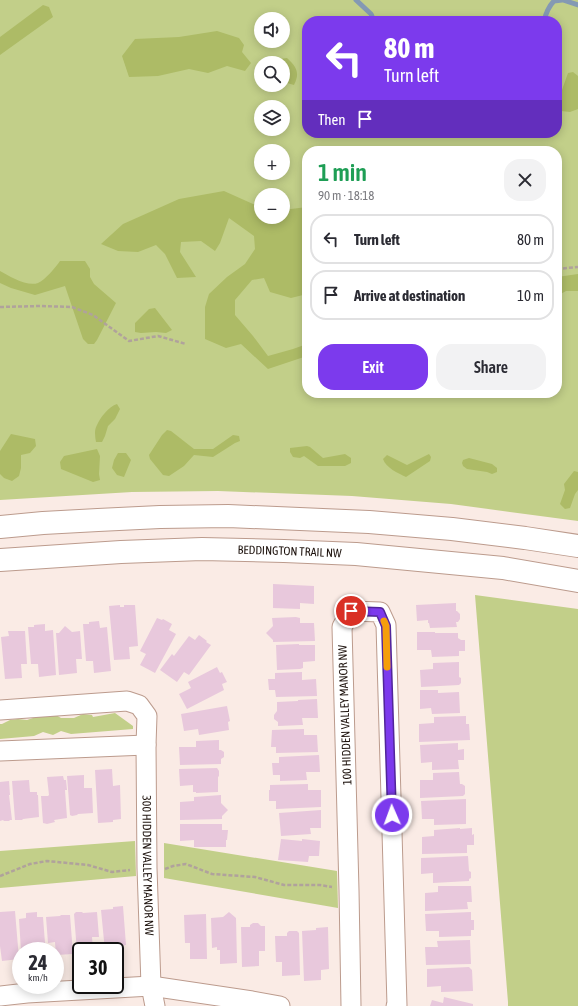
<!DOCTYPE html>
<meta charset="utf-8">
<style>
:root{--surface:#fff;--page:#f2f2f3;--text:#2b2b33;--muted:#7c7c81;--line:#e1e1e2;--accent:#7c3aed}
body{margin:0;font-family:"Asap Condensed",sans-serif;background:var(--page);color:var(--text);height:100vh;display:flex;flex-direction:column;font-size:15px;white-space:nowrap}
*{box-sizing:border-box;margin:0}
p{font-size:13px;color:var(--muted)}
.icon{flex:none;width:22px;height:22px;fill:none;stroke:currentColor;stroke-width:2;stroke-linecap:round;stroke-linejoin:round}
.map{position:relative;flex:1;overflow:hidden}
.sheet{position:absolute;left:302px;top:146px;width:260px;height:252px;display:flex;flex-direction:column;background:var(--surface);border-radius:16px;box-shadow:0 2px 10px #0003}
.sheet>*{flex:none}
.hud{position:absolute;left:302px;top:16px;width:260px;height:122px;border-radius:16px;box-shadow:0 2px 10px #0003;background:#7c3aed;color:#fff;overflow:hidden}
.tools{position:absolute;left:254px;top:12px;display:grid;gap:8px}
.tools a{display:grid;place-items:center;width:36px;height:36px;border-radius:50%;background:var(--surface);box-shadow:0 2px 10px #0003;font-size:20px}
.speed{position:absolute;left:12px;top:942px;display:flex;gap:8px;font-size:20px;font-weight:700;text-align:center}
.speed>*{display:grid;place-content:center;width:52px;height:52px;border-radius:50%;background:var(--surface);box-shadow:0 2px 10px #0003;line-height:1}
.speed small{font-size:10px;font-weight:400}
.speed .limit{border:2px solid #111;border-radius:6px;background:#fff;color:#111}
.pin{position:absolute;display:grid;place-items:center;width:34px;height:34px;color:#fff;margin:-17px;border:2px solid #fff;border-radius:50%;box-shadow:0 1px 4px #0007}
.me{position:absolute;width:44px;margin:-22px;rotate:358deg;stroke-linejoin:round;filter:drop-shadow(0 0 3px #0008)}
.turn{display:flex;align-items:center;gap:14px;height:84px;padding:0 16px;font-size:18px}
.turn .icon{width:52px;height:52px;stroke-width:2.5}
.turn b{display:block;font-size:28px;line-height:34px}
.then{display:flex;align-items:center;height:38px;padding:0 16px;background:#0003;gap:8px;font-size:15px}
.round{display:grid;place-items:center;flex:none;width:42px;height:42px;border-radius:16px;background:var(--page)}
.headline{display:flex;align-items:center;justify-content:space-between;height:68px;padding:0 16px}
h1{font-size:24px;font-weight:600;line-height:30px;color:#1e9e55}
.button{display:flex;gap:8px;margin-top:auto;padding:8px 16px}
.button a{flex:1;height:46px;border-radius:16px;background:var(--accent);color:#fff;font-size:16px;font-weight:600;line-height:46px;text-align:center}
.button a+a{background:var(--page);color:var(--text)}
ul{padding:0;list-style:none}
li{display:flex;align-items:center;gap:12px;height:50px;margin:0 8px 6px;padding:0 8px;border:2px solid var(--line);border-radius:16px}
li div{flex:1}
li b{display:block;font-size:15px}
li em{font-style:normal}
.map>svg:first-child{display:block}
</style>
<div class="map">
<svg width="578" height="1006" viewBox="0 0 578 1006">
<rect width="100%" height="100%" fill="#faebe5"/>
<path fill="#c2cf89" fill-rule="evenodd" d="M0,0H578V521L451,504L352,496L218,491L132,492L0,500ZM261,19H283V41H261ZM307,21H557V133H307ZM261,63H283V85H261ZM261,107H283V129H261ZM261,151H283V173H261ZM307,151H557V393H307ZM261,195H283V217H261Z
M475,595L578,609V1006H508V1002Z
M115,713L133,726V729L71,734L61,731L53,735L43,732L34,736L0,739V724H2L10,720L18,719L27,720L36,717L56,715L61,718H74L83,714L92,715L93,717Z
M135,841L136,876L0,888V851Z
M164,843L337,871L338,908L164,878Z"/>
<path fill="#adbb66" d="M43,5L49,7L53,17L0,55V37Z
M217,31L239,38L244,45L242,52L251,63L245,71L227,66L208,73L189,69L158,76L129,77L122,56L135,39L179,37Z
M287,58C297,67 300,73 294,85L287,83L283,73V63H281L280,59Z
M573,72L578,76V109L570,112L561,111L557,106V104L568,73Z
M224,191L253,204L261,206V217H283V210L307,207V294L291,298L270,292L264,278L252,280L235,300V315L253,336L268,356L293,349L307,344V356L268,369L241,344L226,348L205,339V307L209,294L227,277L245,264L255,249L254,236L229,218L220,243L215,251L201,241L181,242L180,252L196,277L177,278L165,254L156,245L138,252L118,251L101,244L123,224L179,199Z
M60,261H85L90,269V277L94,284L116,303L97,340L94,344H88L83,339L65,286L35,295L11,288L0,283V271C9,276 27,287 38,283C45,280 56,267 60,261Z
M578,274V291H566L557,296V277Z
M155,308L172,330L166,333L156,332L141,333L135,332V323L149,309Z
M117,404L120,409L115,419L108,426L105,436L102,442H96C95,436 94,430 97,425C100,418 109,406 117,404Z
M167,430L171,431L194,449H213L233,435L239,436L240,441L235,443L213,457L194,455L184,466L169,476L163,475L150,459L149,455L162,435Z
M11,434L35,439L36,446L30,453L21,455V468L19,476L12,481L4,478L0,474V451Z
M307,446L310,447L323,458L345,454L351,458V463L345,466H318L304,456L300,458L293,457L290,452V448Z
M97,449L100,456L99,474L100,480L93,482L61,469L60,462L64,456Z
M118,453H126L131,460L124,477L117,475L112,468L114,460Z
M429,454L431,457L430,461L406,477C398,473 386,468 383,459L387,455L407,465Z
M469,458L492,464L497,468V472L492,474L487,472L467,469L463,466L462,463L463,460Z
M574,471L578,472V490L575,494L570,508L565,509L560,504L565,490L564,484Z"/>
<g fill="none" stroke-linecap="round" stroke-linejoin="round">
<path stroke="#8499b3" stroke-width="5" d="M356,0L371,14L374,21
M563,0L578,5
M544,21C546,13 548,7 554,1L562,0"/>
</g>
<path fill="#e8c8dc" d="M273,584L314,586V604L300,603V609L273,608Z
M456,603V611H457L460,614V619L458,622H456L457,627L430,628L429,623H428V620L417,621L416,605Z
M120,605V607H124V605H135L138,646L129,647L130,659L114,660L109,606Z
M296,617L300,618V623H314L315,641L273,642V640L266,633L273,626L272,618Z
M157,618L162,620L163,619L172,624L169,630L176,634L155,673L140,665L146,654L140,651Z
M99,621L100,628L107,627L111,671L94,673L93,661H86L83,624H89V622Z
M45,624V631L53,630L56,675L39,677L38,664H31L28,627H34V625Z
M65,626L72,632L80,631L82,659H76L77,673L59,675L56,633H59Z
M8,631H25L27,664H21L22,678L5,679L1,637L9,636Z
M417,632H435V633H458V638L461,640H465V651H459V656L432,657L431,650H417Z
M199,635L207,641L206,642L211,645L189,675L184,672L177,682L160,670L172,654L174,656L189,636L195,640Z
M299,644V645H315V661L303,662V668L300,669L277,670L276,645Z
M459,662V677L461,678V683L459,685L421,687L420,670L433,669V663Z
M217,667L220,673L222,672L227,682L222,684L224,690L187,709L179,694L191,688L188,682Z
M302,672V680L316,679L317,696L276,697L275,690H269L268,679H275V673Z
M420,690H438V693L459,692L460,713L432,714L431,708L420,709Z
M317,699L318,718H302L303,725H301L278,726V722L274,719V715L277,711V702L298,701V700Z
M227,706L230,721L228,722L229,730L199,735L198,729L184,731L181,714Z
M466,716V724H469L470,740L419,742V724L434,723V717Z
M304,729V735H317L318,752L276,753V747H271L272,730Z
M219,740V750H221L224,752V757L221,759V764L180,765L179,747H196V741Z
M458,743V750L464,749V760H458L459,769L432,770V762L421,763L420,745Z
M319,755L320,772H306L307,780L280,781V775H273L272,763H279V757Z
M217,768L219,771V776L218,777V792L196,793V792H193V785L180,786L179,769Z
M112,769L113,786L120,785L121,819L113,820V822L98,823L95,770Z
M459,772L460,784H462L465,786V794L463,796L420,798V780H433V773Z
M84,775V788H92L93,813L78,814L77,815L72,816L70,815L67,776Z
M63,776L64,780H66L67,790H65L67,818L54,820L55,822L47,824L43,823L41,796H48L49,795L47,777Z
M29,780L30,792H37V795H38L39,817L23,819L22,820H15L12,781Z
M9,781L10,795H9L12,820H10L9,821H4L3,820L0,821V782Z
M308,784V790H321V807L276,809V801H269V790H270V785Z
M221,795V803L228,810L222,816V819L180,820V802L194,801V797Z
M466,799V824L434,825V819H422L421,801Z
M321,810V828H310L311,834L281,836L279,813Z
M180,824H222V830H228L227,840H226V847H194V840L180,841Z
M460,828V829L472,828V835L474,834V845H467V853L422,854V837L434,836V830Z
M281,839L302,841V839L320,841L319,856H309L308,862L278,860Z
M468,856L469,871L471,872V878L469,879V881L433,883V873L421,874V858Z
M438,886H471L472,902H467L468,909L425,911V893L438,892Z
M123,906L126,945L120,946L121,956H115V951H105L101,910L113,909V907Z
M15,911L19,959L2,961L0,946V912Z
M37,912V917H43L45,943L37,944L38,951H21L19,919L26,918V913Z
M76,912H82L83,913L97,912L99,937H92L93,950L77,952L74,914Z
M229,912L236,918L237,963L220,964V950H217V947L212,948L211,918L223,917Z
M471,912V920H474V930H471V936L439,937V931H426L425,914Z
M206,914L207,959H190V943H185L184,915Z
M61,915H70L73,954L56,955L55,942L48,943L46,917L60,916Z
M253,923H258L261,926H265V951H259V966L242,967L241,927H250V925Z
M328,927L329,969L321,970V980L304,981L302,931L316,930V928Z
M289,931H297L299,933L300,975L282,976V962H276L275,936H287V933Z
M470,940L471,964L426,965L425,947H438L437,941Z
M469,967L472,970L473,991L441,992V986L427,987V969Z
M444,997L473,1004V1006H430L432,1000L443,1003Z"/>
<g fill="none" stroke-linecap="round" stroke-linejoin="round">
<defs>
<g id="minor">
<path id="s1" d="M0,710L127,701L139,705L147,716L146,745L147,868L151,986L155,1006"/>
<path d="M0,751L146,745"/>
<path d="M0,996L27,993L151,986L252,1001L280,1006"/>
<path d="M351,1006L349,890L342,627L351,611L380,612L386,625L397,1005L396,1006"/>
</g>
<g id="major">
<path d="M0,527L43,523L98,520L160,517L228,516L369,522L452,529L525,538L578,546"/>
<path id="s2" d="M0,560L121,552L202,549L284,551L356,554L503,568L578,581"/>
</g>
</defs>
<use href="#minor" stroke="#bc9b8d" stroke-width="21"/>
<use href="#major" stroke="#bc9b8d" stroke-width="24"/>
<path stroke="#b0a29c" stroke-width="2.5" stroke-dasharray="4 2" stroke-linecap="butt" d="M557,269L578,267
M0,307L40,306L72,307L93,315L129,341L158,336L186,344
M165,869L173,866L186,864L212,874L255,877L284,885H320L332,887
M0,876L30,864L47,861L88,865L112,872L130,870"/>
<use href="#minor" stroke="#fff" stroke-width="19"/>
<use href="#major" stroke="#fff" stroke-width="22"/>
</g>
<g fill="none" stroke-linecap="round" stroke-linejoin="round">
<defs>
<path id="route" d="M351,611L380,612L386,626L392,815"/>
</defs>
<use href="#route" stroke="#51269a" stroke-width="10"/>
<use href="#route" stroke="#7c3aed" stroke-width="7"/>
<path stroke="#f59e0b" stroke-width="7" d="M384,621L386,626L387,667"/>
</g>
<g text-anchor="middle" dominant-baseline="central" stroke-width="3" stroke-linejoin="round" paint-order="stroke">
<g font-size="12" fill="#1c110c" stroke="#fff">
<text stroke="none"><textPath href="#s2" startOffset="290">BEDDINGTON TRAIL NW</textPath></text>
<text transform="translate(345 715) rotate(-92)">100 HIDDEN VALLEY MANOR NW</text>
<text stroke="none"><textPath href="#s1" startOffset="303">300 HIDDEN VALLEY MANOR NW</textPath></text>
</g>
</g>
</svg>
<div class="tools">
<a><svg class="icon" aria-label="sound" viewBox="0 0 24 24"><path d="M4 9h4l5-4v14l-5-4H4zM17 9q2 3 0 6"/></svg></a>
<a><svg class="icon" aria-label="search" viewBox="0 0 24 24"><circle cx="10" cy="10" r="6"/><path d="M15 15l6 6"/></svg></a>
<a><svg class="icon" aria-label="layers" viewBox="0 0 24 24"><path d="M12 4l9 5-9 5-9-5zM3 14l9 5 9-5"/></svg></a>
<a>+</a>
<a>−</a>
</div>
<div class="speed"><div>24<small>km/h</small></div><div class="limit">30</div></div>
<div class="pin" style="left:351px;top:611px;background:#d93025"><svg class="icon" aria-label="arrive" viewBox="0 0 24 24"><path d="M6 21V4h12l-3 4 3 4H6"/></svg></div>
<svg class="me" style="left:392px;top:815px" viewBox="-20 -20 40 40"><circle r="17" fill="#7c3aed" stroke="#fff" stroke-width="3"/><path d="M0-11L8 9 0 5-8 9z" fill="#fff"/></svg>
<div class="hud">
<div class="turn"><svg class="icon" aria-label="left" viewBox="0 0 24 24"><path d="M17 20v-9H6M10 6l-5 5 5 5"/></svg><div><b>80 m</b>Turn left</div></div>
<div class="then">Then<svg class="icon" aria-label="arrive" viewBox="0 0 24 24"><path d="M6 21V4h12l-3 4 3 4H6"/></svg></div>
</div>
<section class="sheet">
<div class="headline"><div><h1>1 min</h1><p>90 m · 18:18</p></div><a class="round"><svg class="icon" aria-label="close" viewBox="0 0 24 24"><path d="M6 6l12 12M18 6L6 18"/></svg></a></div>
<ul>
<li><svg class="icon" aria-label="left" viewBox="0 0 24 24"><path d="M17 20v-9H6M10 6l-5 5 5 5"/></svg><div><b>Turn left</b></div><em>80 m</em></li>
<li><svg class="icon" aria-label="arrive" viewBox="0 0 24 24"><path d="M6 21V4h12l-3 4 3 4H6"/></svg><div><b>Arrive at destination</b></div><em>10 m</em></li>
</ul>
<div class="button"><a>Exit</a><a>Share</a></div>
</section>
</div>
